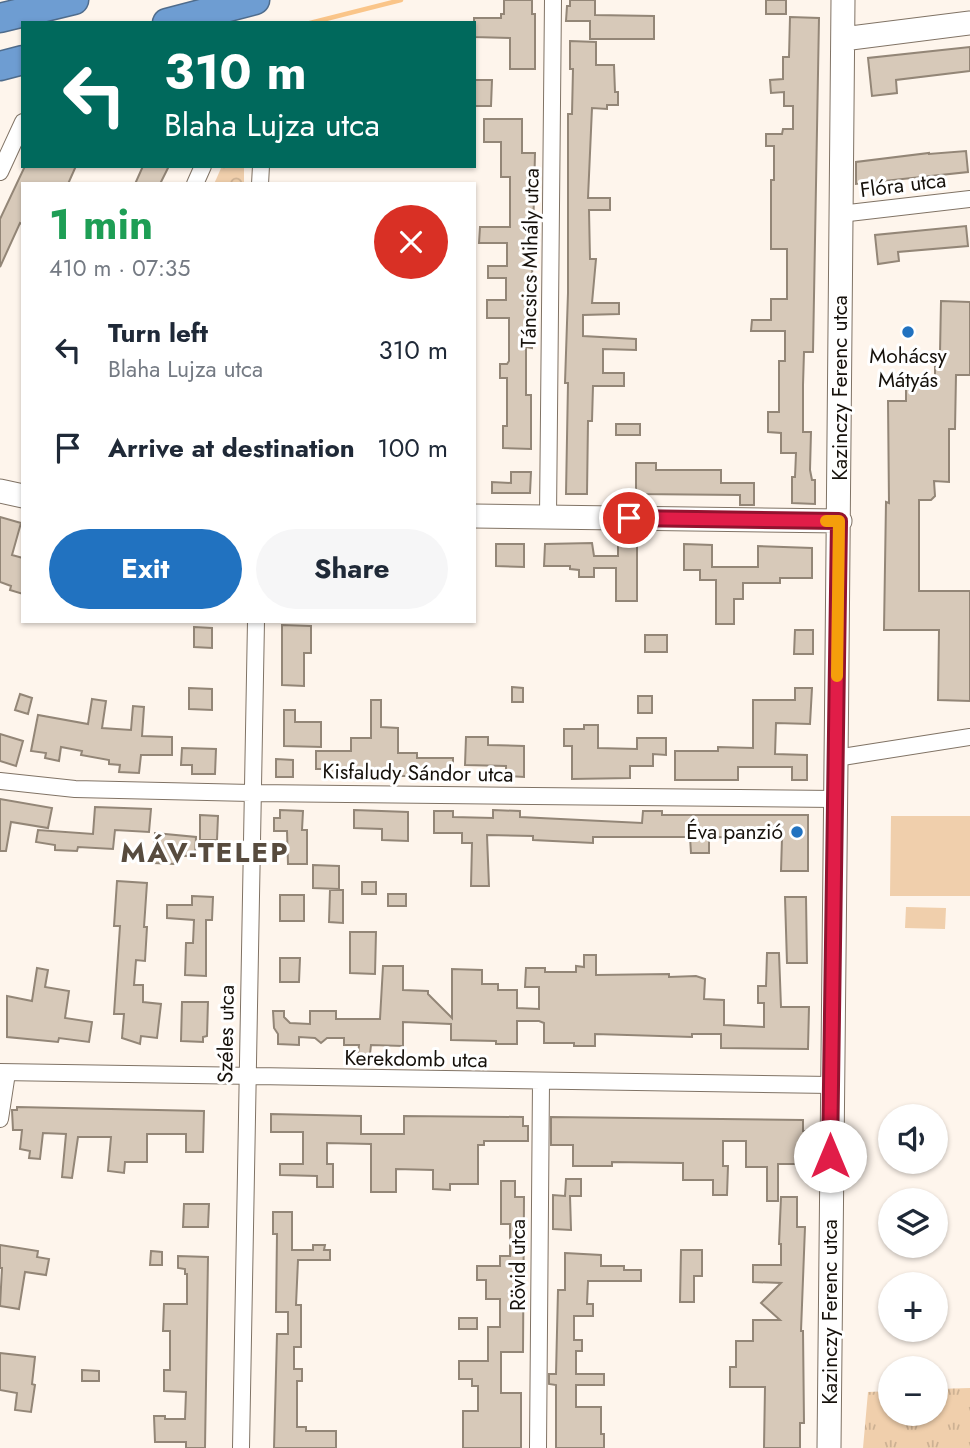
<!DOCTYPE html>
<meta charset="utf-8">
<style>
:root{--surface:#fff;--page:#f6f6f7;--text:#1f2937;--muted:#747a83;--accent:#2172c0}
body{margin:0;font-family:Jost,sans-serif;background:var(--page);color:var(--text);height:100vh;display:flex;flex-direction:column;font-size:26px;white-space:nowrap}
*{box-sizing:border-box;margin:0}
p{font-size:23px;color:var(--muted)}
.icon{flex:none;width:38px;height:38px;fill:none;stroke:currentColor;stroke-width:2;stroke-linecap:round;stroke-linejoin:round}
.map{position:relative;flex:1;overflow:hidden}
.drawer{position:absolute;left:21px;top:182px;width:455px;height:441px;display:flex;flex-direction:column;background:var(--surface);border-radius:0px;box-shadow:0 2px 5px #0004}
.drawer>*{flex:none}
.hud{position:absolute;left:21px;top:21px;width:455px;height:147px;border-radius:0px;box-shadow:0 2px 5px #0004;background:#00695c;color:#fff;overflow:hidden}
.tools{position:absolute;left:878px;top:1104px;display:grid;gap:14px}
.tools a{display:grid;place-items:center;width:70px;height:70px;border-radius:50%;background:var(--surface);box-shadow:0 2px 5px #0004;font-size:35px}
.pin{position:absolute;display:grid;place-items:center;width:60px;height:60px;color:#fff;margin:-30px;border:4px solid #fff;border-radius:50%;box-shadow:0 2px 7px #0007}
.me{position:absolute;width:77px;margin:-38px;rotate:0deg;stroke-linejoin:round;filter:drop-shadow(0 0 5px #0008)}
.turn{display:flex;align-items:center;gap:24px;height:147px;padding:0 28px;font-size:32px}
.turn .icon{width:91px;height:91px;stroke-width:2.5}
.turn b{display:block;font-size:49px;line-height:60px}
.round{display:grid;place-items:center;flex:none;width:74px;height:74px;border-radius:37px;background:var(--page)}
.overview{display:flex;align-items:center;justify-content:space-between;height:119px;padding:0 28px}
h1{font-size:42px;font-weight:700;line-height:52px;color:#1e9e55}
.cta{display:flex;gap:14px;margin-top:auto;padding:14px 28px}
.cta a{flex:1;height:80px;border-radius:42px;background:var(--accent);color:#fff;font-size:28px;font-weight:700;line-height:80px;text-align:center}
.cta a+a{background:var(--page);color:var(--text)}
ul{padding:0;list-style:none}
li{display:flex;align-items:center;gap:21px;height:98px;padding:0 28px}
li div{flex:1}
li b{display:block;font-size:26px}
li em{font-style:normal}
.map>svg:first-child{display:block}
</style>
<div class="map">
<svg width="970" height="1448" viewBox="0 0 970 1448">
<defs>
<pattern id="grass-tufts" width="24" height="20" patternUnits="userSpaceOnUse" patternTransform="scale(1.75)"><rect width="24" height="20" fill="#f0cfac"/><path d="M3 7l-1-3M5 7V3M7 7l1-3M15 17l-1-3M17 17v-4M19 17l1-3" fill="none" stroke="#cdb193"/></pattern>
<pattern id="forest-crowns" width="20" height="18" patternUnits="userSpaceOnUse" patternTransform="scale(1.75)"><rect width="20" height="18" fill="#f0cfac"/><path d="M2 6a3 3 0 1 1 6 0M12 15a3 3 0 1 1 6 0" fill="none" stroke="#cdb193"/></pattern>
</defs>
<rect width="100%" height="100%" fill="#fef5ec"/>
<path fill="url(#grass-tufts)" d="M970,1388V1448H863L868,1392L891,1391V1414H936V1389Z"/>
<path fill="url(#forest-crowns)" d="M222,166H244V184H214Z"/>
<path fill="#f0cfac" d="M891,816H970V896H890Z
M906,907L946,908L945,929L905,928Z"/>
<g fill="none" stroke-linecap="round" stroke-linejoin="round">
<path stroke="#fac589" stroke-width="4.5" d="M310,23L401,0"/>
</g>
<path fill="#d7c9b9" stroke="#938677" stroke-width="2" d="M504,0H532V14H535V69H510V38L474,37V18H501V14H504Z
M570,0H595V15L654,16V39H590V21H566L567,6H570Z
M766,0H786V14H766Z
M790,17L819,18L813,352H804L803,385V432H811L810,470L812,480H815V504L792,503V477H795L796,453H781V433L768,432V412H779V361H785V331H751L752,320H771V299H787V249H771V180H774V146H766V134H782L783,129H793V106H784V92L771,93L770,80L783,79V57H789Z
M570,41L596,42V65H614L615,92H618V105H607V109L592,108L588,198H610V210H589L590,259H596L592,303H619V314L583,315V336L636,339V350L603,349V373H624V386H593L592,421H588L587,494H566L568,383H565L568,293V114H572L573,69H570Z
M970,47V71L896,80L897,93L872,96L868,58Z
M474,80H492L491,106H474Z
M484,119H522V153H535L532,279H530L532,348L526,347V395H531V449L503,448V426H507V378H500V364H507L509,361V318H487V300H506V278H488V266H507V243H479L480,227H510V177H501V142H484Z
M966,151L968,172L856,184V162L929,153V154Z
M25,166H76L68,184H23V225L20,223L0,267V219Z
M143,166H169L160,184H135Z
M966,226L968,246L898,252L899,261L878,264L875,235Z
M941,301L970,302V375H956L955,429H949V482L934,481L935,496L931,500H919V591H970V701L938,700L939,630H884L886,502L889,503L888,401H906V379H935V353H940Z
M616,424H640V435H616Z
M636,463H656V470H721V483H754V505H740V495L636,494Z
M511,472H531L530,493H492V482L511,483Z
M0,517L21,523L12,555L23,558V594L10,590L11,586L0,582Z
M592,543L594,556H618V545H637V601H616V568H594V577H579V570L570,569V566H544L545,544Z
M496,544H524V567L496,566Z
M684,544L712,545V567H758V546L812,548V578H780V583H743V599H734V624H716V580H700V570H684Z
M282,625L311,626V653H304V686L282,685Z
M194,627L212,628V648L194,647Z
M795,630H813V654H794Z
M645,635H667V652H645Z
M512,687L523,688V702H512Z
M189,688L212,689V710L189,709Z
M795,688H812L810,724L776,723L775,754L807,755V780H792V767H738V780H675V751H718V747L753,748V700H795Z
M20,694L32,698L28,714L15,710Z
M638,696H652V713H638Z
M92,699L106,701L102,728L131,730L133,706L144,707L142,736L172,737V755H141L139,773L119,772L120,765L109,764V760L81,755L82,751L61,747L59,761L45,758L46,753L31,751L38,715L88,724Z
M371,700H381V727L398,728V753H417V758H453V776H322V769H316V751H351V738H371Z
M284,710H295V722H321V747L284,746Z
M584,725H598V748L637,749V738H666V755L653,754V766H630V778L572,779V746H564V729H584Z
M0,734L23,741L16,766L0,761Z
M466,737H488V745L524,746V777L506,776V766L465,765Z
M182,748L216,749L215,774H192V765H181Z
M276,759L293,760V777H276Z
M0,799L52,808L48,828L11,822L6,851H0Z
M95,807L151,809L149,832L115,830L113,849L78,847L77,851L55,850V845L36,842L38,830L93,834Z
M280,810L303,811L302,830H307V864H288L287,831H274V818H280Z
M354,810L408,812V841L382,840V829L354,828Z
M493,810L520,811V817L642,823L643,811H662V815H808V871H781L782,838L709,837V853H691L690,837H593V843L533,840V836L487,835L489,886H471L472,843H462V833H434V811H453V817L493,818Z
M200,815L218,816L217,840H200Z
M155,833L196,837L195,856H174V864L154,863Z
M313,865L339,866V889L313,888Z
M117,881L147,883L144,927H147L145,961L136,960L134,985H143V1002L161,1004L157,1038L141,1036L140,1044L122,1038L124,1014H114L120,926H114Z
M362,882H376V894H362Z
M330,890H343V923L329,922Z
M388,894H406V906H388Z
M280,895H304V921H280Z
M192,896L213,897L212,920H206V976L185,975L186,943H193L194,920L167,918V905H192Z
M785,897H806L807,963H787Z
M350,932H376L375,974L350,973Z
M767,953H779L781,1007H809L808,1049L721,1048V1034H692V1037L595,1034V1046H574V1043H544V1023L539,1021H517V1044H496V1041L451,1040V1024L403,1022V1046L371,1045L370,1054H358L359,1045H344V1038H327L321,1043L315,1038L299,1037V1045L278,1044V1034L274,1028L273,1011H284V1017L290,1023L310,1024V1011H336V1019H380L383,966H403V990L428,991V994L452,1018V969L482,970V984H498V990H517V1008L539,1009V987H525L526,968H545V972H576V966L584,967V955H596V975L669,974V977L696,976L705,979L704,999L724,1000V1025L764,1027V1003H758V986H766Z
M280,958H300L299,982H280Z
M37,968L48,970L45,987L69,991L65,1018L92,1022L89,1042L59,1038L58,1042L7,1037V996L32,1001Z
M182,1002H208L207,1036L203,1037V1042L181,1041Z
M17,1107L204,1111L203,1152H186V1134H147V1162H125L124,1173L108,1171L111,1137H78L72,1178L62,1177L66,1134L43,1133L40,1159L29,1158L30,1151L20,1149L22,1130H13L12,1110H17Z
M271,1114L361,1116V1134H404V1116L523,1117V1126H528V1141H484V1145H478V1184H450V1190L433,1189V1170L396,1169V1192H371V1144L327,1143V1164H333V1187H317V1176L280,1175V1164H303V1132H271Z
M551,1117L803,1120V1131H806V1164H778V1201H767V1167H746V1141H723V1166H728L727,1195H713V1180H683V1163L612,1162V1166H573V1145H551Z
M566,1179H581V1196H570L571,1230L553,1229V1195L565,1196Z
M501,1181H515V1197H524L523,1352H501V1393H521V1448H463V1411H478V1386H472V1379H459V1361H488V1327H500V1299H486V1280H477V1266H500V1256H510V1224H501Z
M781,1197H797V1227H805L801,1331H803L804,1423H800V1448H764L765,1387H730V1367H736V1341H753V1320H780L761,1303L781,1283L753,1282V1265H781V1244H779Z
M184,1204H209L208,1227H183Z
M273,1212H292V1250H313V1245H325L324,1250H330V1260H298L296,1305H301V1347H294V1369H302V1381H297V1427H306V1431H336V1448H274L277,1334H288V1312H276L277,1234H273Z
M0,1245L38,1251L37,1257L49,1259L46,1275L25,1272L19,1309L0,1306L2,1268H0Z
M681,1250H702V1276H694V1302H680Z
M151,1251L162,1252V1265H150Z
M565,1253L601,1255V1266H624V1270H641V1281H588L587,1304H593V1316H574V1340H582V1351H576V1374H604V1385H576V1407H601V1434H604V1448H556V1385L549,1384V1374H556L558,1290H565Z
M178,1256L208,1257L205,1448H186V1442H155L154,1416H165V1419H185L186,1392L164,1391V1370H170V1331H163L164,1304H187V1274H185V1269L178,1268Z
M459,1318H477V1329H459Z
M0,1353L35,1357L32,1384L35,1385L31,1412L15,1410L17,1393L0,1390Z
M82,1370L99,1371V1381H82Z"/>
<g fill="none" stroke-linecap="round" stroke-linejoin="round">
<defs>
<path id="street" d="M0,172L23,122
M195,184L203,166
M260,184L261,166
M840,214L970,199
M548,517L553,0
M836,758L970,737
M0,781L75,789L251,793L835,799
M0,1072L831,1085
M0,1119L7,1073
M241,1448L256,621
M538,1448L541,1082"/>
<path id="secondary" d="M843,39L970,23
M0,491L23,496
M474,516L840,521
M829,1448C831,965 842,483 843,0"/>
<path id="highway" d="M0,18L74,0
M167,23L255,0
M0,66L23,60"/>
</defs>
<use href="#street" stroke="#807365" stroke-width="18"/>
<use href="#secondary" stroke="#807365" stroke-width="25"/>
<use href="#highway" stroke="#4f6c8c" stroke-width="31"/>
<use href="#street" stroke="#fff" stroke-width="16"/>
<use href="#secondary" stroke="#fff" stroke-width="23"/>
<use href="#highway" stroke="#6e9dd2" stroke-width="28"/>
</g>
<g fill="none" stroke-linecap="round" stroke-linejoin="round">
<defs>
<path id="route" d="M629,518L839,521L830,1156"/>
</defs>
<use href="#route" stroke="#92132f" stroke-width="18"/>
<use href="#route" stroke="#e11d48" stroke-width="12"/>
<path stroke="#f59e0b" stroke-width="12" d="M826,521H839L837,676"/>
</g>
<g fill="#2172c0" stroke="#fff" stroke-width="2.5">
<circle cx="908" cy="332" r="7"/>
<circle cx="797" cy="832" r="7"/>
</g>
<g text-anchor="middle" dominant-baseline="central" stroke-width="6" stroke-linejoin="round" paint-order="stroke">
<g font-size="21" fill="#16110b" stroke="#fff">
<text transform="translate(903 185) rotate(-7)">Flóra utca</text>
<text transform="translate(530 258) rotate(-89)">Táncsics Mihály utca</text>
<text transform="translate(840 388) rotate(-90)">Kazinczy Ferenc utca</text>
<text transform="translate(418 773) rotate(1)">Kisfaludy Sándor utca</text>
<text transform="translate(226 1034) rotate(-89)">Széles utca</text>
<text transform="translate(416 1059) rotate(1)">Kerekdomb utca</text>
<text transform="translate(518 1265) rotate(-90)">Rövid utca</text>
<text transform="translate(830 1312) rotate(-90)">Kazinczy Ferenc utca</text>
</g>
<g font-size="21" fill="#16110b" stroke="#fff">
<text x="908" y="356">Mohácsy<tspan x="908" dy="24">Mátyás</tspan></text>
<text x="783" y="832" text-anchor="end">Éva panzió</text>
</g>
<g font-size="28" font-weight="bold" letter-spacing="2" fill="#574b3e" stroke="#fff">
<text x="205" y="852">MÁV-TELEP</text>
</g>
</g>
</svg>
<div class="tools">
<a><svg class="icon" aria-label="sound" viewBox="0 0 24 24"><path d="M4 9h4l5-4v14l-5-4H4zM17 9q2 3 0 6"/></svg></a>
<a><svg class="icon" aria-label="layers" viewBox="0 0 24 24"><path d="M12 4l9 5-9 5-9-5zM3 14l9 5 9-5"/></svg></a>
<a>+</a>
<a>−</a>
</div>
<div class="pin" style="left:629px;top:518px;background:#d93025"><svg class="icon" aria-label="arrive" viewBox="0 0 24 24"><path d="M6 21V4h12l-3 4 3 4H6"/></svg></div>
<svg class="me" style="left:830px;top:1156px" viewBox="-20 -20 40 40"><circle r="19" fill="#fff"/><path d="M0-13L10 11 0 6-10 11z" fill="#e11d48"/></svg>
<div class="hud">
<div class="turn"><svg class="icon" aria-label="left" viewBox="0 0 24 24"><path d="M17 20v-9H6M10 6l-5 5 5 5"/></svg><div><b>310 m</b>Blaha Lujza utca</div></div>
</div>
<section class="drawer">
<div class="overview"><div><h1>1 min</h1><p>410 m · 07:35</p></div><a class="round" style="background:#d93025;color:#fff"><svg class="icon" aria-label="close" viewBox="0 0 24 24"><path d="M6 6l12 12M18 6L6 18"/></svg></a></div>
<ul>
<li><svg class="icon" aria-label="left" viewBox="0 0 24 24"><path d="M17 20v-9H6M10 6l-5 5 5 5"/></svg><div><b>Turn left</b><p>Blaha Lujza utca</p></div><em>310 m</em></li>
<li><svg class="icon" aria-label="arrive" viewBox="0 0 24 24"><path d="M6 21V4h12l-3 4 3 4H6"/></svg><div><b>Arrive at destination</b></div><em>100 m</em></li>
</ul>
<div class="cta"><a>Exit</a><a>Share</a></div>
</section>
</div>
